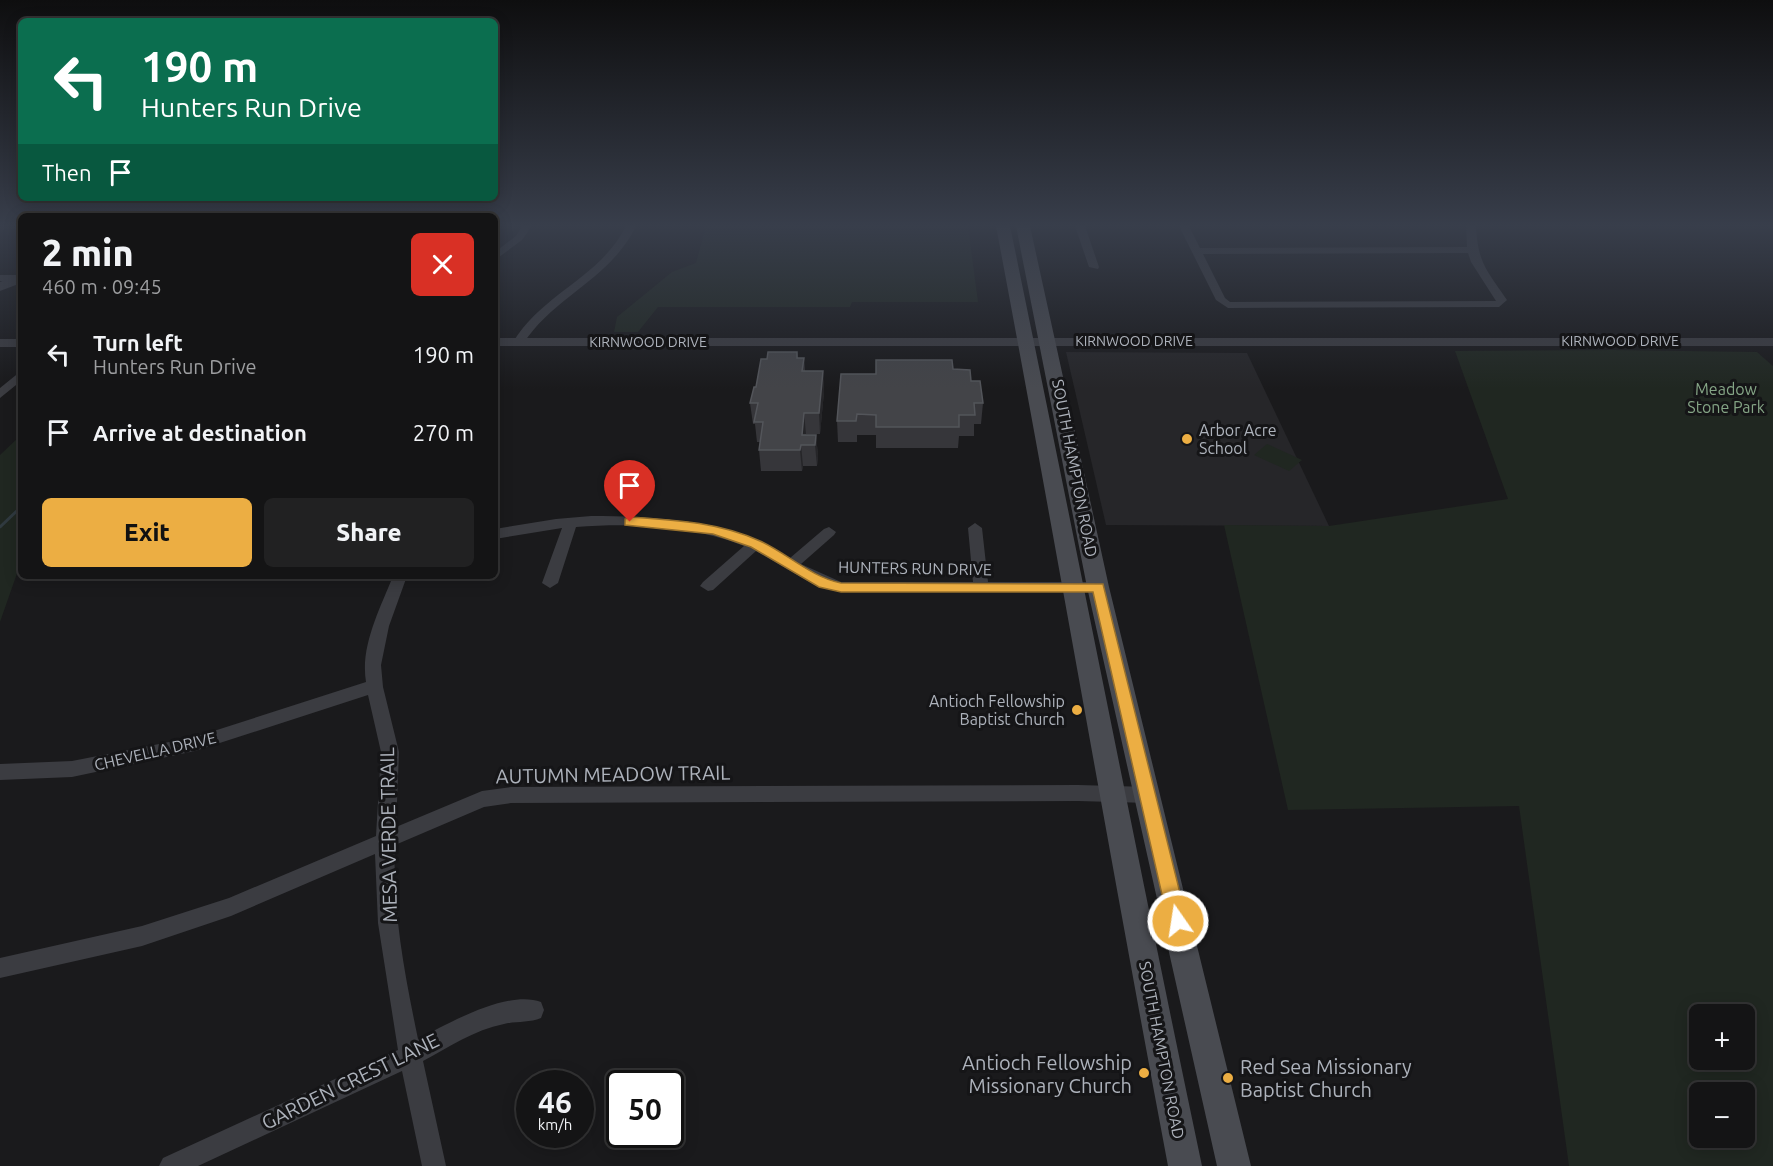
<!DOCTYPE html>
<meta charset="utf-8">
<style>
:root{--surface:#141415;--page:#212122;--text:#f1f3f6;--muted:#9d9ea0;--line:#333334;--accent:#ecae43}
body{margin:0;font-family:Ubuntu,sans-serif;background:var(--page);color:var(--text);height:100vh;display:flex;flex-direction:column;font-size:22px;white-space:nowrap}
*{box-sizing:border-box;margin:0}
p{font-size:20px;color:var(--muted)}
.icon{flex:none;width:33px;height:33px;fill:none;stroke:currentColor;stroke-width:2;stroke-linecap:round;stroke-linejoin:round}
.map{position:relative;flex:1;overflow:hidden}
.panel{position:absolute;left:18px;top:213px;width:480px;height:366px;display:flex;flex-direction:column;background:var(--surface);border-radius:9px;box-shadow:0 3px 15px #0003,0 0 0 2px var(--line)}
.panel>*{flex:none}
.guide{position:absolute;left:18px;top:18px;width:480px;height:183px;border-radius:9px;box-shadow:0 3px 15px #0003,0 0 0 2px var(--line);background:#0b6e4f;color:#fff;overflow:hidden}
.fabs{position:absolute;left:1689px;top:1004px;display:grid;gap:12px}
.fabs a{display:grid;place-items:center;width:66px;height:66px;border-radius:9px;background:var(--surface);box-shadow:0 3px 15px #0003,0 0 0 2px var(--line);font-size:30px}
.speed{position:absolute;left:516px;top:1070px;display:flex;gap:12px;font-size:30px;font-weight:700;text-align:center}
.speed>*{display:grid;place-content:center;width:78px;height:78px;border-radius:50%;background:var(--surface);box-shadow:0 3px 15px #0003,0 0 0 2px var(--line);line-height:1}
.speed small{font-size:15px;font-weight:400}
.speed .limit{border:3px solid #111;border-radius:9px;background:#fff;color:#111}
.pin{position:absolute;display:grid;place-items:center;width:51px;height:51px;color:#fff;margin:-62px -26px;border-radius:50% 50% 50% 0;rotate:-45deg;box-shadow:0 0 6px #0007}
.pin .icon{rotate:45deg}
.me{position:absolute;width:66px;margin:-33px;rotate:347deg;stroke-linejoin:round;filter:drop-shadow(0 0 4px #0008)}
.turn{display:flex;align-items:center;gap:21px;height:126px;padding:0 24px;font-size:27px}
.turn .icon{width:78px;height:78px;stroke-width:2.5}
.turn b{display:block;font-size:42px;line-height:51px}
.then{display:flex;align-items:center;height:57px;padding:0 24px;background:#0003;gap:12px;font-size:22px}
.round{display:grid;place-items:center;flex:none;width:63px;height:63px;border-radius:9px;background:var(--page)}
.headline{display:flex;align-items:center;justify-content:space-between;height:102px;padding:0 24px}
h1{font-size:36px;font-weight:800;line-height:45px}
.action{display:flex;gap:12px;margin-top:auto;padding:12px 24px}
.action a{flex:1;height:69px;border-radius:9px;background:var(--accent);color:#111;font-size:24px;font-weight:800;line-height:69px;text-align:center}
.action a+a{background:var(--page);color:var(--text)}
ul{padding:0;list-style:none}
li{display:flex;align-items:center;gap:18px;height:78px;padding:0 24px}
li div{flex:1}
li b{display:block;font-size:22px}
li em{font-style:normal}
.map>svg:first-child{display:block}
</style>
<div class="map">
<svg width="1773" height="1166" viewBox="0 0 1773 1166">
<rect width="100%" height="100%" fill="#1a1a1c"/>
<path fill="#262629" d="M1066,352L1247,353L1329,526L1106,525Z"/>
<path fill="#202721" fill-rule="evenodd" d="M706,226H968L978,302H852L850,307H658L638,332H614L617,317L672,272L696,263Z
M1613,350L1757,352L1773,366V1166H1569L1519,806L1288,810L1224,525L1329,526L1508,499L1455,351ZM1700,1014H1744V1059H1700ZM1700,1092H1744V1137H1700Z
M21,435V562L0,622V455Z
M1267,444L1302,460L1289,471L1254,455Z"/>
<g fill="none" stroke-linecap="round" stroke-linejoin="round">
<path stroke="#303a40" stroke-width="3" d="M0,527L21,507"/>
<path fill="#3b3c41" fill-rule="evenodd" d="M522,226H532L522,240L495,260V252L516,236Z
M626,226H636C609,281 556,294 523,344H515L513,342C545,291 599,279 626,226Z
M1075,226H1085L1099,267L1098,269L1089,267Z
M1179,226H1189L1200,248L1467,247L1466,226H1476C1478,264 1487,270 1507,300L1499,307L1228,308L1216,300ZM1468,253L1471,262L1496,301L1230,302L1225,298L1203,254Z
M0,275H21V281H0Z
M21,371V381L0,398V388Z
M591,516C661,516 729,521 790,558L824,529L829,527L836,532L834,535L801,564L841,582H973L968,528L975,523L982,528L988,582H1098L1106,587L1098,592H841L813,584L756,551L713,590L708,591L700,586L703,582L744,546C691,525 632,523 576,527L558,583L550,588L542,583L562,528L495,539V529L556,519Z
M393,576H407L389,626L381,665L383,687L399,752L396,827L482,791L511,787L1078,785L1149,787L1155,789L1158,795L1155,801L1149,803L1078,801L511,803L484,807L395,845C392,910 405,976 418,1039C447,1024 508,989 541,1002L544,1010L541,1018C529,1023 516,1021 504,1024C474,1030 449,1047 423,1061L446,1166H422L402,1071L198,1166H159L163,1158L398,1050L378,923L375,854L231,916L142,946L0,978V958L142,926L229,898L376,836L381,752L368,695L195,751L72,777L0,780V764L72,761L195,737L366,682C360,646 380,609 393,576Z"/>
<path fill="#3b3c41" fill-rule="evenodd" d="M21,274V283L0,291V282Z
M495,338H1773V346H495Z
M0,339H21V347H0Z"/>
<path fill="#494b51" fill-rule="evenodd" d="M996,226H1010C1075,539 1136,853 1202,1166H1168C1109,853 1055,539 996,226Z
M1016,226H1030L1109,587L1251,1166H1217L1087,587Z"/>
</g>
<path fill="#36363a" d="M797,352L798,358H804L805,371H823L824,392L820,434H806V435H816L818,456L817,466H803L802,471H761L759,450L760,442H757L755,424H753L750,403L756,387Z
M953,369L971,381L983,403L981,424H974V436H959L958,448H876V435H857V442H838L837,421L876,374Z"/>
<path fill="#252528" d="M823,371L824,392L820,434L819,413Z
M804,413L806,434L805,445L802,435Z
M816,435L818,456L817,466L815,445Z
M801,445L803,466L802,471L800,450Z"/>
<path fill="#434448" stroke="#53555a" stroke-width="1.5" d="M768,352H797V358H804L802,371H823L819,413H804L802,435H816L815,445H801L800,450H759L763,422H754L758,403H750L754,387H756L761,359H767Z
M876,360H952L953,369L970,370L971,381H980L983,403H974L975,415H959V427H876V415L857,414L856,421H837L841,374H876Z"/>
<linearGradient id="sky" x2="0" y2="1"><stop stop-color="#0e0e0f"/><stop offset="0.58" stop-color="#383e4b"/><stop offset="1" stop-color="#383e4b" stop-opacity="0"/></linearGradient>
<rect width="1773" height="389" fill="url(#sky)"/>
<path fill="#ecae43" stroke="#99712c" stroke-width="1.5" d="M630,517C674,520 718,522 760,541C788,554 811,577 841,583L1103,584L1187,921L1184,928L1178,930L1171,928L1168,921L1093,592H841L819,587L751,547L713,534L625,525V519Z"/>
<g fill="#ecae43" stroke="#151517" stroke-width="2">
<circle cx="1187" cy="439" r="6"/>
<circle cx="1077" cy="710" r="6"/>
<circle cx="1144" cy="1073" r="6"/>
<circle cx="1228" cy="1078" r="6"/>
</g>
<g text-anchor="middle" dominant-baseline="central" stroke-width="6" stroke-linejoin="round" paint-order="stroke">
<g font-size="14" fill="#adb2bb" stroke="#151517">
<text x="1134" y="341">KIRNWOOD DRIVE</text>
<text x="1620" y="341">KIRNWOOD DRIVE</text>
<text x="648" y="342">KIRNWOOD DRIVE</text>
</g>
<g font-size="16" fill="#85a586" stroke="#151517">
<text x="1726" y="389">Meadow<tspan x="1726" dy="18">Stone Park</tspan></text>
</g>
<g font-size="16" fill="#adb2bb" stroke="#151517" text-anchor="start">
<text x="1199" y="430">Arbor Acre<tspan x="1199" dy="18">School</tspan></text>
<text x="1065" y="701" text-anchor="end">Antioch Fellowship<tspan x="1065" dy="18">Baptist Church</tspan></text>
</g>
<g font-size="16" fill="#adb2bb" stroke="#151517">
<text transform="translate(1075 468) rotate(79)">SOUTH HAMPTON ROAD</text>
<text transform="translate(915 568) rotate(1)">HUNTERS RUN DRIVE</text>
<text transform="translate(155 751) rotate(-13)">CHEVELLA DRIVE</text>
<text transform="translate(1162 1050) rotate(79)">SOUTH HAMPTON ROAD</text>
</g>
<g font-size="20" fill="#adb2bb" stroke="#151517">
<text transform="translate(613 774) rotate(-1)">AUTUMN MEADOW TRAIL</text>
<text transform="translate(388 835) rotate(-91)">MESA VERDE TRAIL</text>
<text transform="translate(350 1081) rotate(-26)">GARDEN CREST LANE</text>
</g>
<g font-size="20" fill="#adb2bb" stroke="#151517" text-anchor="end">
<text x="1132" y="1062">Antioch Fellowship<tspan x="1132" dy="23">Missionary Church</tspan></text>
<text x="1240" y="1066" text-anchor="start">Red Sea Missionary<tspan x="1240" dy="23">Baptist Church</tspan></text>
</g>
</g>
</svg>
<div class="fabs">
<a>+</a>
<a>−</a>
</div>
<div class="speed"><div>46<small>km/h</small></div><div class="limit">50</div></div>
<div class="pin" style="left:630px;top:522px;background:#d93025"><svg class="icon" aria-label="arrive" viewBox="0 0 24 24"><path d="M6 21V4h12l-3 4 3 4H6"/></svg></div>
<svg class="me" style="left:1178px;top:921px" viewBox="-20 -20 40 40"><circle r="17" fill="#ecae43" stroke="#fff" stroke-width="3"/><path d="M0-11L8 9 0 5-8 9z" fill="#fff"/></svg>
<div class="guide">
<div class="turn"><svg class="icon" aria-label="left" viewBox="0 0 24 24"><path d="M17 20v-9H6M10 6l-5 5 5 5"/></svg><div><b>190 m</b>Hunters Run Drive</div></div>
<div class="then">Then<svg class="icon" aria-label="arrive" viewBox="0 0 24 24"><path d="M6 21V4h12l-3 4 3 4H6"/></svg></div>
</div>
<section class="panel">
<div class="headline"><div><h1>2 min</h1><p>460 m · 09:45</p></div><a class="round" style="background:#d93025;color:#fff"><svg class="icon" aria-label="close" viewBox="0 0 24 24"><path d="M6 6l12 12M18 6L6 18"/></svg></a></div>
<ul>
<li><svg class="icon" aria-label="left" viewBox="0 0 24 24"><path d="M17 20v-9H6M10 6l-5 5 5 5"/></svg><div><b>Turn left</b><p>Hunters Run Drive</p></div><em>190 m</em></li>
<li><svg class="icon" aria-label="arrive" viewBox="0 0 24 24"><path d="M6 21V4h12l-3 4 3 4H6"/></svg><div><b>Arrive at destination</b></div><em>270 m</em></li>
</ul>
<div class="action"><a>Exit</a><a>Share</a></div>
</section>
</div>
